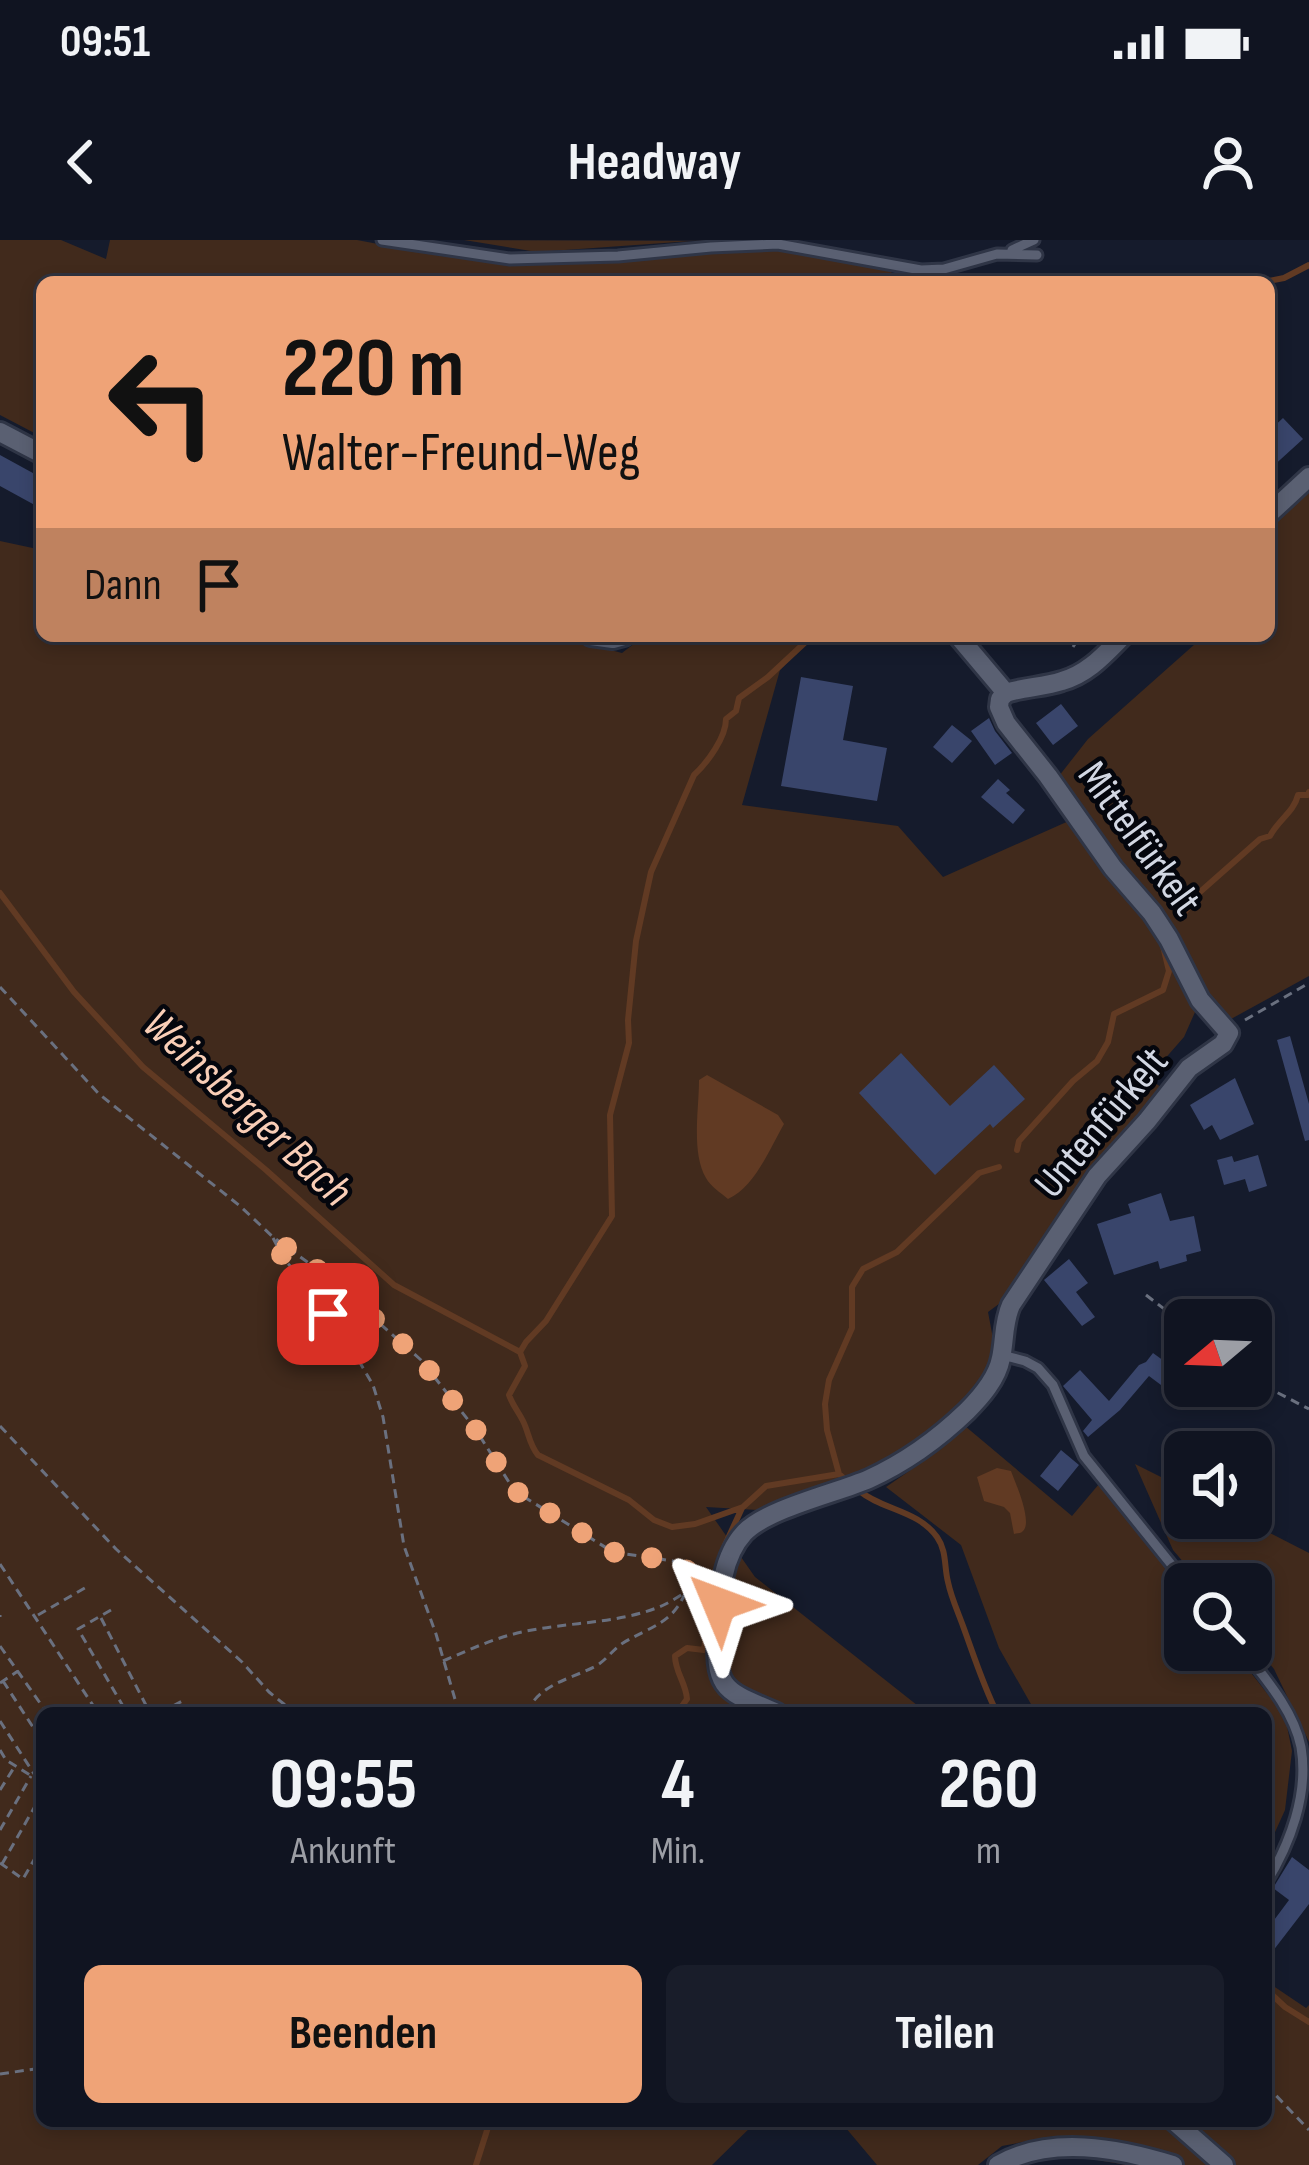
<!DOCTYPE html>
<html lang="de">
<meta charset="utf-8">
<style>
:root{--surface:#101421;--page:#191d2a;--text:#f1f3f6;--muted:#9c9ea5;--line:#30333f;--accent:#efa377}
body{margin:0;font-family:"Sofia Sans Condensed",sans-serif;background:var(--page);color:var(--text);height:100vh;display:flex;flex-direction:column;font-size:45px;white-space:nowrap}
*{box-sizing:border-box;margin:0}
p{font-size:39px;color:var(--muted)}
.icon{flex:none;width:66px;height:66px;fill:none;stroke:currentColor;stroke-width:2;stroke-linecap:round;stroke-linejoin:round}
.map{position:relative;flex:1;overflow:hidden}
.side{position:absolute;left:36px;top:1467px;width:1236px;height:420px;display:flex;flex-direction:column;background:var(--surface);border-radius:18px;box-shadow:0 6px 18px #0003,0 0 0 3px var(--line)}
.side>*{flex:none}
.top-card{position:absolute;left:36px;top:36px;width:1239px;height:366px;border-radius:18px;box-shadow:0 6px 18px #0003,0 0 0 3px var(--line);background:#efa377;color:#111;overflow:hidden}
.needle{width:78px;rotate:251deg}
.fabs{position:absolute;left:1164px;top:1059px;display:grid;gap:24px}
.fabs a{display:grid;place-items:center;width:108px;height:108px;border-radius:18px;background:var(--surface);box-shadow:0 6px 18px #0003,0 0 0 3px var(--line);font-size:60px}
.pin{position:absolute;display:grid;place-items:center;width:102px;height:102px;color:#fff;margin:-51px;border-radius:24px;box-shadow:0 6px 18px #0006}
.me{position:absolute;width:132px;margin:-66px;rotate:314deg;stroke-linejoin:round;filter:drop-shadow(0 0 9px #0008)}
.turn{display:flex;align-items:center;gap:42px;height:252px;padding:0 48px;font-size:54px}
.turn .icon{width:156px;height:156px;stroke-width:2.5}
.turn b{display:block;font-size:84px;line-height:102px}
.then{display:flex;align-items:center;height:114px;padding:0 48px;background:#0003;gap:24px;font-size:45px}
.eta{display:flex;justify-content:space-evenly;align-items:center;height:204px;text-align:center}
.eta b{font-size:72px;font-weight:700;line-height:84px}
.action{display:flex;gap:24px;margin-top:auto;padding:24px 48px}
.action a{flex:1;height:138px;border-radius:18px;background:var(--accent);color:#111;font-size:48px;font-weight:700;line-height:138px;text-align:center}
.action a+a{background:var(--page);color:var(--text)}
.status{display:flex;justify-content:space-between;align-items:center;height:84px;padding:0 60px;background:var(--surface);direction:ltr}
.status svg{height:33px;fill:currentColor}
header{display:flex;justify-content:space-between;align-items:center;height:156px;padding:0 48px;background:var(--surface);font-size:54px;font-weight:700}
.map>svg:first-child{display:block}
</style>
<div class="status"><b>09:51</b><svg viewBox="0 0 49 12"><path d="M0 12V9h3v3zM5 12V6h3v6zM10 12V3h3v9zM15 12V0h3v12zM26 1h20v11H26zM47 4h2v5h-2z"/></svg></div>
<header><svg class="icon" aria-label="back" viewBox="0 0 24 24"><path d="M15 5l-7 7 7 7"/></svg>Headway<svg class="icon" aria-label="person" viewBox="0 0 24 24"><circle cx="12" cy="8" r="4"/><path d="M4 21q1-7 8-7t8 7"/></svg></header>
<div class="map">
<svg width="1309" height="1925" viewBox="0 0 1309 1925">
<rect width="100%" height="100%" fill="#151b2c"/>
<path fill="#412a1c" d="M0,0H61L106,19L110,0H357L441,16L528,24L619,22L708,11L788,10L891,31L895,42H42V197L0,175Z
M464,0L786,1H692L537,12Z
M1309,248V736L1231,779L1210,760L1093,595L1059,536L1088,499L1204,396H1269V282Z
M0,301L42,310V396H557L622,413L644,396H810L780,430L742,565L898,586L943,637L1071,580L1155,686L1199,763L1184,797L1148,838L1165,850L1003,1061L988,1072L995,1109L983,1137L962,1166L930,1193L854,1236L758,1270L706,1267L755,1337L927,1473H42V1881H757L712,1925H0Z
M965,1186L1072,1276L1099,1244L1185,1352V1410H1233L1285,1476L1292,1511L1285,1570L1266,1612V1473H1036L999,1408L961,1305L886,1247L941,1209Z
M1135,1224L1185,1249V1278H1241L1309,1313V1502L1274,1429L1251,1402V1344H1202L1173,1310Z
M1266,1741L1306,1768L1309,1765V1925H1127L1067,1915L1055,1896L1002,1906L978,1925H877L840,1881H1266Z"/>
<path fill="#613a23" d="M707,835L778,875L784,884C770,908 755,947 728,959C720,952 711,947 706,938C691,912 699,870 699,840Z
M997,1228L1011,1231C1015,1242 1033,1282 1023,1291C1021,1294 1017,1293 1014,1294L1010,1273L1004,1267L984,1261L977,1237Z"/>
<g fill="none" stroke-linecap="round" stroke-linejoin="round">
<path stroke="#613a23" stroke-width="6" d="M1264,42L1284,38L1309,25
M0,653L74,752L143,827L266,930L394,1045L520,1112L525,1126L509,1155C513,1166 518,1171 523,1181C529,1193 529,1204 538,1215L629,1260L654,1280L672,1287L695,1284L743,1267L766,1246L839,1234L848,1242
M1181,677L1200,652L1260,599L1270,596C1278,580 1294,572 1298,555H1308L1309,552
M1017,910L1019,901L1073,841L1097,821L1108,802L1114,774L1163,750L1169,731L1162,702
M520,1112L526,1102L546,1081L612,976L610,875L629,803L628,780L636,701L651,632L694,535C708,522 726,497 726,479L736,471L739,458L768,437L812,396
M839,1234L827,1190L825,1164L829,1140L852,1088V1047L863,1029L897,1012L979,933L999,927
M858,1250C882,1270 918,1270 937,1297C947,1311 944,1327 948,1342C951,1357 958,1372 963,1386C974,1416 983,1445 997,1473
M725,1305L742,1268
M677,1473L687,1459C686,1443 675,1432 675,1416L687,1408L704,1410L710,1361
M1266,1749L1285,1767L1309,1782
M476,1925L490,1881"/>
</g>
<path fill="#39456b" d="M1283,178L1303,199L1269,230V191Z
M0,215L42,238V269L0,246Z
M801,437L853,446L843,500L887,508L877,561L781,546Z
M1061,464L1078,486L1053,505L1036,483Z
M989,478L995,491L1012,513L995,525L971,491Z
M952,485L972,501L952,523L933,507Z
M998,539L1010,550L1006,553L1025,570L1013,584L981,557Z
M1290,796L1309,864V900L1305,901L1277,800Z
M901,813L950,866L994,825L1025,859L993,888L990,884L935,935L859,853Z
M1235,838L1254,884L1220,900L1212,885L1204,890L1190,865Z
M1258,915L1267,946L1249,952L1245,939L1224,945L1217,920L1232,916L1234,922Z
M1161,953L1170,981L1194,976L1201,1011L1186,1015L1187,1021L1160,1029L1158,1021L1114,1035L1097,984L1131,973L1128,964Z
M1069,1019L1088,1043L1076,1052L1095,1077L1082,1086L1044,1040Z
M1153,1113L1175,1129V1135L1165,1148L1149,1136L1120,1170L1088,1197L1083,1191L1092,1180L1063,1146L1080,1130L1109,1161L1139,1125L1146,1122Z
M1061,1210L1079,1225L1058,1251L1040,1236Z
M1292,1617L1309,1630V1664L1266,1720V1691L1289,1660L1273,1648Z"/>
<g fill="none" stroke-linecap="round" stroke-linejoin="round">
<defs>
<path id="service" d="M382,0L510,19L618,16L711,7L778,4L921,30L944,29L997,14L1037,15
M1012,10L1034,0
M1002,1115L1025,1121L1038,1128L1053,1145L1084,1216L1187,1344
M1243,1410C1265,1438 1294,1471 1301,1507C1309,1554 1290,1604 1266,1643"/>
<path id="minor" d="M0,192L42,214
M1269,274L1309,237
M591,396L613,399L624,396
M958,396L1006,453
M1006,453C1024,447 1044,447 1062,441C1088,434 1105,414 1123,396
M777,1473C723,1450 714,1450 718,1388C720,1356 721,1318 744,1293C766,1269 837,1253 869,1239C904,1223 939,1198 967,1171C981,1157 997,1139 1001,1118C1005,1100 1003,1083 1011,1065L1097,936L1147,881L1189,828L1223,804L1229,793L1200,760L1169,699L1152,673L1113,628L1048,536L1006,483L999,467L1000,459L1006,453
M1174,1881L1224,1925
M998,1925C1050,1895 1118,1908 1173,1925"/>
</defs>
<use href="#service" stroke="#2f3546" stroke-width="15"/>
<use href="#minor" stroke="#2f3546" stroke-width="24"/>
<path stroke="#6a707f" stroke-width="3" stroke-dasharray="9 6" stroke-linecap="butt" d="M1057,402L1061,396
M1073,407L1080,396
M0,747L99,854L240,966L273,997L325,1035L421,1120L476,1190L512,1247L521,1255L613,1312L673,1321L695,1336L703,1345
M1245,780L1309,743
M273,998L284,1019L311,1050L345,1097L373,1145L383,1177L404,1306L436,1394L459,1473
M1146,1055L1185,1085
M1251,1139L1309,1169
M0,1186L116,1309L242,1422L269,1452L295,1473
M0,1324L98,1473
M111,1370L78,1389L127,1473
M0,1375V1377
M38,1375L90,1345
M101,1378L150,1473
M0,1406L47,1473
M443,1421C469,1410 494,1398 522,1392C567,1382 616,1384 659,1367C674,1361 686,1351 700,1344
M3,1441L42,1501
M0,1443L18,1431
M160,1473L186,1459
M526,1473C540,1444 568,1440 594,1427C606,1421 612,1410 623,1403C651,1386 673,1384 686,1351
M0,1481L38,1540
M0,1510L6,1520L30,1535
M0,1550L15,1526
M0,1590L31,1536
M0,1623L23,1639L42,1606
M2,1624L42,1554
M0,1834L42,1828
M1266,1845L1309,1890"/>
<use href="#service" stroke="#5a6072" stroke-width="9"/>
<use href="#minor" stroke="#5a6072" stroke-width="18"/>
</g>
<g fill="none" stroke-linecap="round" stroke-linejoin="round">
<path stroke="#efa377" stroke-width="21" stroke-dasharray="0 37.8" d="M328,1074L284,1019L272,997L325,1035L421,1120L476,1190L512,1247L521,1255L613,1312L674,1321L695,1336L719,1364"/>
</g>
<g text-anchor="middle" dominant-baseline="central" stroke-width="9" stroke-linejoin="round" paint-order="stroke">
<g font-size="42" fill="#d2d7e3" stroke="#04060d">
<text transform="translate(1139 599) rotate(54)">Mittelfürkelt</text>
<text transform="translate(1102 883) rotate(-50)">Untenfürkelt</text>
</g>
<g font-size="45" font-style="italic" fill="#f9ceb7" stroke="#04060d">
<text transform="translate(247 868) rotate(43)">Weinsberger Bach</text>
</g>
</g>
</svg>
<div class="fabs">
<a><svg class="needle" viewBox="-14 -14 28 28"><path d="M0-13l5 13h-10z" fill="#e53935"/><path d="M0 13l5-13h-10z" fill="#9c9ea5"/></svg></a>
<a><svg class="icon" aria-label="sound" viewBox="0 0 24 24"><path d="M4 9h4l5-4v14l-5-4H4zM17 9q2 3 0 6"/></svg></a>
<a><svg class="icon" aria-label="search" viewBox="0 0 24 24"><circle cx="10" cy="10" r="6"/><path d="M15 15l6 6"/></svg></a>
</div>
<div class="pin" style="left:328px;top:1074px;background:#d93025"><svg class="icon" aria-label="arrive" viewBox="0 0 24 24"><path d="M6 21V4h12l-3 4 3 4H6"/></svg></div>
<svg class="me" style="left:719px;top:1364px" viewBox="-20 -20 40 40"><path d="M0-17L14 15 0 8-14 15z" fill="#efa377" stroke="#fff" stroke-width="4"/></svg>
<div class="top-card">
<div class="turn"><svg class="icon" aria-label="left" viewBox="0 0 24 24"><path d="M17 20v-9H6M10 6l-5 5 5 5"/></svg><div><b>220 m</b>Walter-Freund-Weg</div></div>
<div class="then">Dann<svg class="icon" aria-label="arrive" viewBox="0 0 24 24"><path d="M6 21V4h12l-3 4 3 4H6"/></svg></div>
</div>
<section class="side">
<div class="eta">
<div><b>09:55</b><p>Ankunft</p></div>
<div><b>4</b><p>Min.</p></div>
<div><b>260</b><p>m</p></div>
</div>
<div class="action"><a>Beenden</a><a>Teilen</a></div>
</section>
</div>
